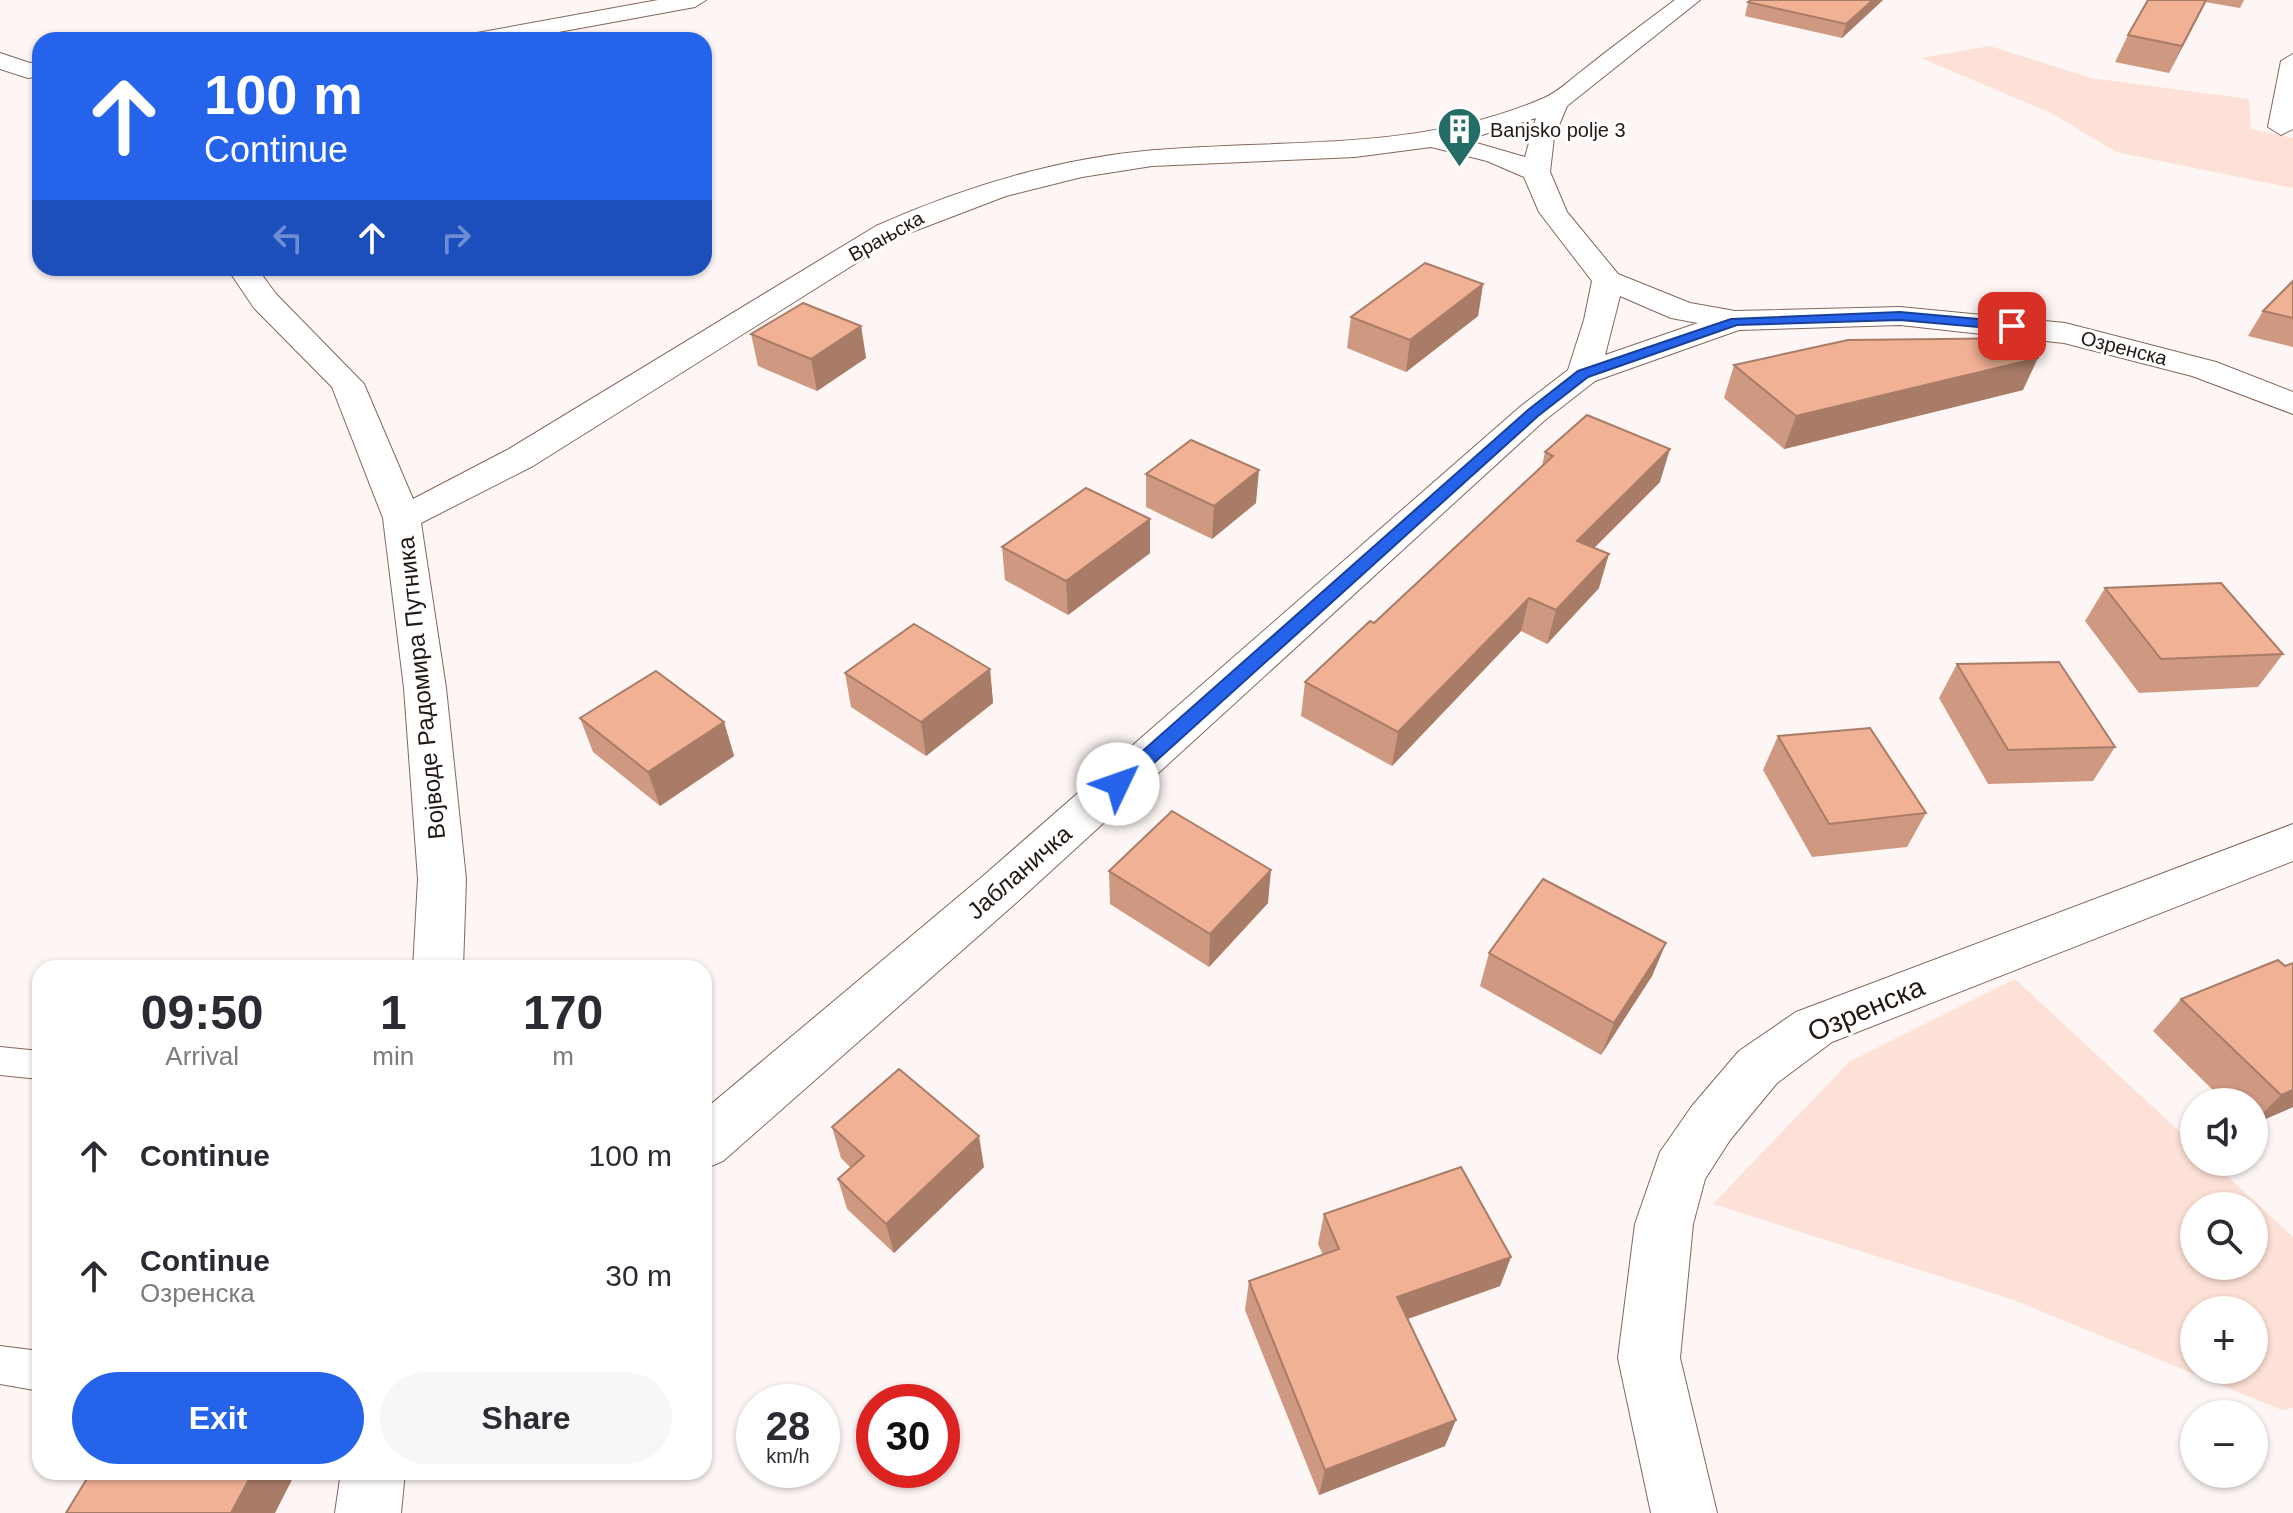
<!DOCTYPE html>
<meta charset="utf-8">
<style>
:root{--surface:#fff;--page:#f7f7f7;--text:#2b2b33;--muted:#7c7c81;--accent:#2563eb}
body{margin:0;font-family:Helvetica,sans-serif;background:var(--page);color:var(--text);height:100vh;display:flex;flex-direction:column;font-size:30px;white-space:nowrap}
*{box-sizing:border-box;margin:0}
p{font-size:26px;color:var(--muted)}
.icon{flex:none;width:44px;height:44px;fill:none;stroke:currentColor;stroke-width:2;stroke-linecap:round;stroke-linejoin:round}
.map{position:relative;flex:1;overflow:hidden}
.details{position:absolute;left:32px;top:960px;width:680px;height:520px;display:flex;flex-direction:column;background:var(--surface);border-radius:24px;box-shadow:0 2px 6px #0004}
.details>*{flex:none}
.guide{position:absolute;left:32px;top:32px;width:680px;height:244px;border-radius:24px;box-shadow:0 2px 6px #0004;background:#2563eb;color:#fff;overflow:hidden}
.buttons{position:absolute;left:2180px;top:1088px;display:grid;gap:16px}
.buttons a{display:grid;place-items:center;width:88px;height:88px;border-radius:50%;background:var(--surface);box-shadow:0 2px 6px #0004;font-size:40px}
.speed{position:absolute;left:736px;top:1384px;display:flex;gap:16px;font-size:40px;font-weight:700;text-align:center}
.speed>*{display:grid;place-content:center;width:104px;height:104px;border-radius:50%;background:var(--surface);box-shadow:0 2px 6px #0004;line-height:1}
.speed small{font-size:20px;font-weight:400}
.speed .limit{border:12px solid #d22;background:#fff;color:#111}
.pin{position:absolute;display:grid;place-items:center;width:68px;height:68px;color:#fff;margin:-34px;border-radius:16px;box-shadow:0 4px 12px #0006}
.me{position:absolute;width:88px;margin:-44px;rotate:48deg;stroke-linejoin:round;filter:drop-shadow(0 0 6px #0008)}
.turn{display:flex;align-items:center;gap:28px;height:168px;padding:0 40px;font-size:36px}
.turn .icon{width:104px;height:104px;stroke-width:2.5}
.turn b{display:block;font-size:56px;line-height:68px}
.lanes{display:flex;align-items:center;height:76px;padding:0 40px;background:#0003;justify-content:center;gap:40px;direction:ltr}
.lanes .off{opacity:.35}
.eta{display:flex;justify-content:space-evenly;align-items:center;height:136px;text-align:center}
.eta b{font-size:48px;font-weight:600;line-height:56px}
.button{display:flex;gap:16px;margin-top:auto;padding:16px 40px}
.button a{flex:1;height:92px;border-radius:48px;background:var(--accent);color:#fff;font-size:32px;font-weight:600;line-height:92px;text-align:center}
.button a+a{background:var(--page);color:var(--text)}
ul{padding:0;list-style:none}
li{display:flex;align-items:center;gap:24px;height:120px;padding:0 40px}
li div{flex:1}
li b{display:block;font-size:30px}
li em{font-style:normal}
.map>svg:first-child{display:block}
</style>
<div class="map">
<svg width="2293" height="1513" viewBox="0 0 2293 1513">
<rect width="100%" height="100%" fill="#fdf6f4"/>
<path fill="#fde1d6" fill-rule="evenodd" d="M1990,46L2091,78L2249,99L2251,129L2293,138V188L2116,152L2053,114L1921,58Z
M2015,979L2194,1145V1162H2212L2293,1237V1408L2282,1410L2014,1300L1713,1204L1849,1062ZM2194,1206H2254V1266H2194ZM2194,1310H2254V1370H2194Z"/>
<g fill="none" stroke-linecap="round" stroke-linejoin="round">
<defs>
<path id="lane" d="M0,1047L40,1051V1079L0,1075Z
M0,1346L40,1351V1391L0,1384Z"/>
<path id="street" d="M658,0H706L695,7L515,40H465L477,33Z
M1675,0H1700L1567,106L1554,137L1550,172L1567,212L1618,274L1690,303L1735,311L1900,307L2065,323L2216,362L2293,392V414L2192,376L2064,343L1900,325L1739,330L1595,381L1545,420L1017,902L723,1161L704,1169V1110L983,876L1521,406L1568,370L1584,320L1592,281L1539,212L1524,177L1487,161L1431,147L1355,157L1152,166L1082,177L1006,196L896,238L533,466L421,523L446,688L466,879L463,968H413L418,879L404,688L383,518L332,387L254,308L227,268H257L276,294L364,384L413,499L507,450L876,226C964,187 1059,158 1155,150C1286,139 1420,152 1544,98C1558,92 1571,79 1583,70C1613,46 1644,23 1675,0ZM1536,118L1525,157L1466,140ZM1620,296L1671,318L1698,323L1605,355Z
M0,53L30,63L40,62V76L28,78L0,69Z
M2293,54V129L2281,135L2268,127L2281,61Z
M2293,824V861L1832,1042L1777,1083L1730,1140L1705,1179L1693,1224L1680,1358L1717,1513H1651L1618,1358L1635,1224L1660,1152L1692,1106L1739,1051L1796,1012Z
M341,1472H405L401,1513H335Z"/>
</defs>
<use href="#lane" stroke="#83685c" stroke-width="2"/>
<use href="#street" stroke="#83685c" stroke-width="2"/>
<use href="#lane" fill="#fff" fill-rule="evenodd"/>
<use href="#street" fill="#fff" fill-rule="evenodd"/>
</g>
<path fill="#cf9880" d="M1751,0H1883L1842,38L1745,16L1748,2Z
M2148,0H2244L2240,8L2205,2L2169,73L2115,62L2128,35Z
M2293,281V347L2248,336L2263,311Z
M1483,284L1478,316L1406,372L1347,348L1351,317Z
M861,326L866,358L817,391L758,366L751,334Z
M1734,365L2023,390L1784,449L1724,398Z
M1545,452L1660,482L1594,548L1599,588L1547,644L1521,631L1392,766L1301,716L1305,682L1374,623L1542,466Z
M1146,474L1256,503L1212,539L1146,507Z
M1002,547L1150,553L1068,615L1005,580Z
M2105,588L2283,654L2258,687L2139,693L2085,621Z
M1957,664L2115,747L2093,781L1988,784L1939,698Z
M990,669L993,703L926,756L851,707L845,673Z
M580,718L724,722L734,756L660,806L593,752Z
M1778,736L1926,813L1907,847L1812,857L1763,770Z
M1109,871L1268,903L1209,967L1110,904Z
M1666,943L1652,976L1601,1055L1480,986L1489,953Z
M2181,999L2293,1107L2254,1124V1102H2225L2153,1031Z
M832,1127L984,1167L894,1253L847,1209L838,1179L851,1168L841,1158Z
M1324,1214L1511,1257L1500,1286L1408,1319L1445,1446L1319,1495L1245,1310L1249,1281L1323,1255L1318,1244Z"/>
<path fill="#a97c68" d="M1873,0H1883L1842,38L1846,24Z
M2206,0H2207L2169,73L2182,46Z
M1483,284L1478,316L1406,372L1410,340Z
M861,326L866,358L817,391L811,359Z
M2038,358L2023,390L1784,449L1796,416Z
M1670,449L1660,482L1568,574L1577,541Z
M1259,470L1256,503L1212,539L1214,506Z
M1150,519V553L1068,615L1066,581Z
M1609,554L1599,588L1547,644L1556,610Z
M1529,598L1521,631L1392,766L1398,732Z
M990,669L993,703L926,756L921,722Z
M724,722L734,756L660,806L648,772Z
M1271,870L1268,903L1209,967L1210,934Z
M1666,943L1652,976L1601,1055L1614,1023Z
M2293,1090V1107L2254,1124V1122L2281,1095Z
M979,1136L984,1167L894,1253L886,1224Z
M1511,1257L1500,1286L1390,1325L1397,1297Z
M1456,1420L1445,1446L1319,1495L1325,1470Z
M253,1472H296L275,1513H231Z"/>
<path fill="#f1b195" stroke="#a97c68" stroke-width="2" d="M1751,0H1873L1846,24L1748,2Z
M2148,0H2206L2182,46L2128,35Z
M1425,263L1483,284L1410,340L1351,317Z
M2293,281V318L2263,311Z
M803,303L861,326L811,359L751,334Z
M2035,338L2038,358L1796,416L1734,365L1848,340Z
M1587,415L1670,449L1577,541L1609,554L1556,610L1529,598L1398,732L1305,682L1370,621L1374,623L1553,456L1545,452Z
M1191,440L1259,470L1214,506L1146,474Z
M1086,488L1150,519L1066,581L1002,547Z
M2221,583L2283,654L2161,659L2105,588Z
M914,624L990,669L921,722L845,673Z
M2059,662L2115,747L2008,750L1957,664Z
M656,671L724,722L648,772L580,718Z
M1870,728L1926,813L1829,824L1778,736Z
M1172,811L1271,870L1210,934L1109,871Z
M1543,879L1666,943L1614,1023L1489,953Z
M2278,960L2285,966L2293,963V1090L2281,1095L2181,999Z
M899,1069L979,1136L886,1224L838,1179L864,1156L832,1127Z
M1461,1167L1511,1257L1397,1297L1456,1420L1325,1470L1249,1281L1339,1249L1324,1214Z
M91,1472H253L231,1513H66Z"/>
<path fill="#2563eb" stroke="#184099" stroke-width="2" d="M1900,312L2012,322L2019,326L2012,330L1900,320L1737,325L1588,377L1538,416L1125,789H1111V779L1528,410L1578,371L1731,319Z"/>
<defs>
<symbol id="building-pin" viewBox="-11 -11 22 30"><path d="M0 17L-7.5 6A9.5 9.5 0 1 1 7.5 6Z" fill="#246d66" stroke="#fff"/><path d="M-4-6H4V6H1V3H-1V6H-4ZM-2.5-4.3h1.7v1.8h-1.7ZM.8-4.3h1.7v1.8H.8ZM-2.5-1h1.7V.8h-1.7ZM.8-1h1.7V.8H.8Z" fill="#fff"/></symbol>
</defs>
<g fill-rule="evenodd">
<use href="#building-pin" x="1434" y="104" width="51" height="69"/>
</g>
<g text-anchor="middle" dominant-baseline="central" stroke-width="6" stroke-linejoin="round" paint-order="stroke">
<g font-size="20" fill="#231813" stroke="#fff" text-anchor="start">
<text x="1490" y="130">Banjsko polje 3</text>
</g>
<g font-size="20" fill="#231813" stroke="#fff">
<text transform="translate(886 236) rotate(-29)">Врањска</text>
<text transform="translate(2124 348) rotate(14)">Озренска</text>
</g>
<g font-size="24" fill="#231813" stroke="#fff">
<text transform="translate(421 688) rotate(-96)">Војводе Радомира Путника</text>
<text transform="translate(1019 872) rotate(-41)">Јабланичка</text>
</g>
<g font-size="28" fill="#231813" stroke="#fff">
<text transform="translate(1866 1009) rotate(-23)">Озренска</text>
</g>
</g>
</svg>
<div class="buttons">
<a><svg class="icon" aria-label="sound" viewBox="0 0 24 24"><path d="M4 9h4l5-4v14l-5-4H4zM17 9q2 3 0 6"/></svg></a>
<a><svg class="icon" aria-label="search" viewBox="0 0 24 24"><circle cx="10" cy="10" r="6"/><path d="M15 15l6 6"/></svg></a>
<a>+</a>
<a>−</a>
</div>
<div class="speed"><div>28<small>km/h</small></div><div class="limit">30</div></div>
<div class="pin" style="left:2012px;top:326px;background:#d93025"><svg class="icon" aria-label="arrive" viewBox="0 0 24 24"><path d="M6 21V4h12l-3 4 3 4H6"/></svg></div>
<svg class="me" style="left:1118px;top:784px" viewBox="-20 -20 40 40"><circle r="19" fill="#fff"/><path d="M0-13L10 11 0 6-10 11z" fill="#2563eb"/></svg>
<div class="guide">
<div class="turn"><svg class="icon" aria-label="ahead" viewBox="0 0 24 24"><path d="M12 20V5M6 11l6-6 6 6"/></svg><div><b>100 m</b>Continue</div></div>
<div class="lanes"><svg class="icon off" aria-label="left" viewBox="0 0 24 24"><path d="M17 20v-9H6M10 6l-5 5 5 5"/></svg><svg class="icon" aria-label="ahead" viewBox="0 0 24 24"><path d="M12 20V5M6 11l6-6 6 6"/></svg><svg class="icon off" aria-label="right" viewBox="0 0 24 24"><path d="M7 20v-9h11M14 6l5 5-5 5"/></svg></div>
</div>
<section class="details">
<div class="eta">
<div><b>09:50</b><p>Arrival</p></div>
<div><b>1</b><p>min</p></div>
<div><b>170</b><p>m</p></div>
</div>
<ul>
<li><svg class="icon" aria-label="ahead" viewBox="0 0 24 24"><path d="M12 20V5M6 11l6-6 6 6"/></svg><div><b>Continue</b></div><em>100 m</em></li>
<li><svg class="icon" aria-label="ahead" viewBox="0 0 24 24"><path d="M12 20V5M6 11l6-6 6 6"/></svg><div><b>Continue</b><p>Озренска</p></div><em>30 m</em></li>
</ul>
<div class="button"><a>Exit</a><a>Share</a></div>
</section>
</div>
